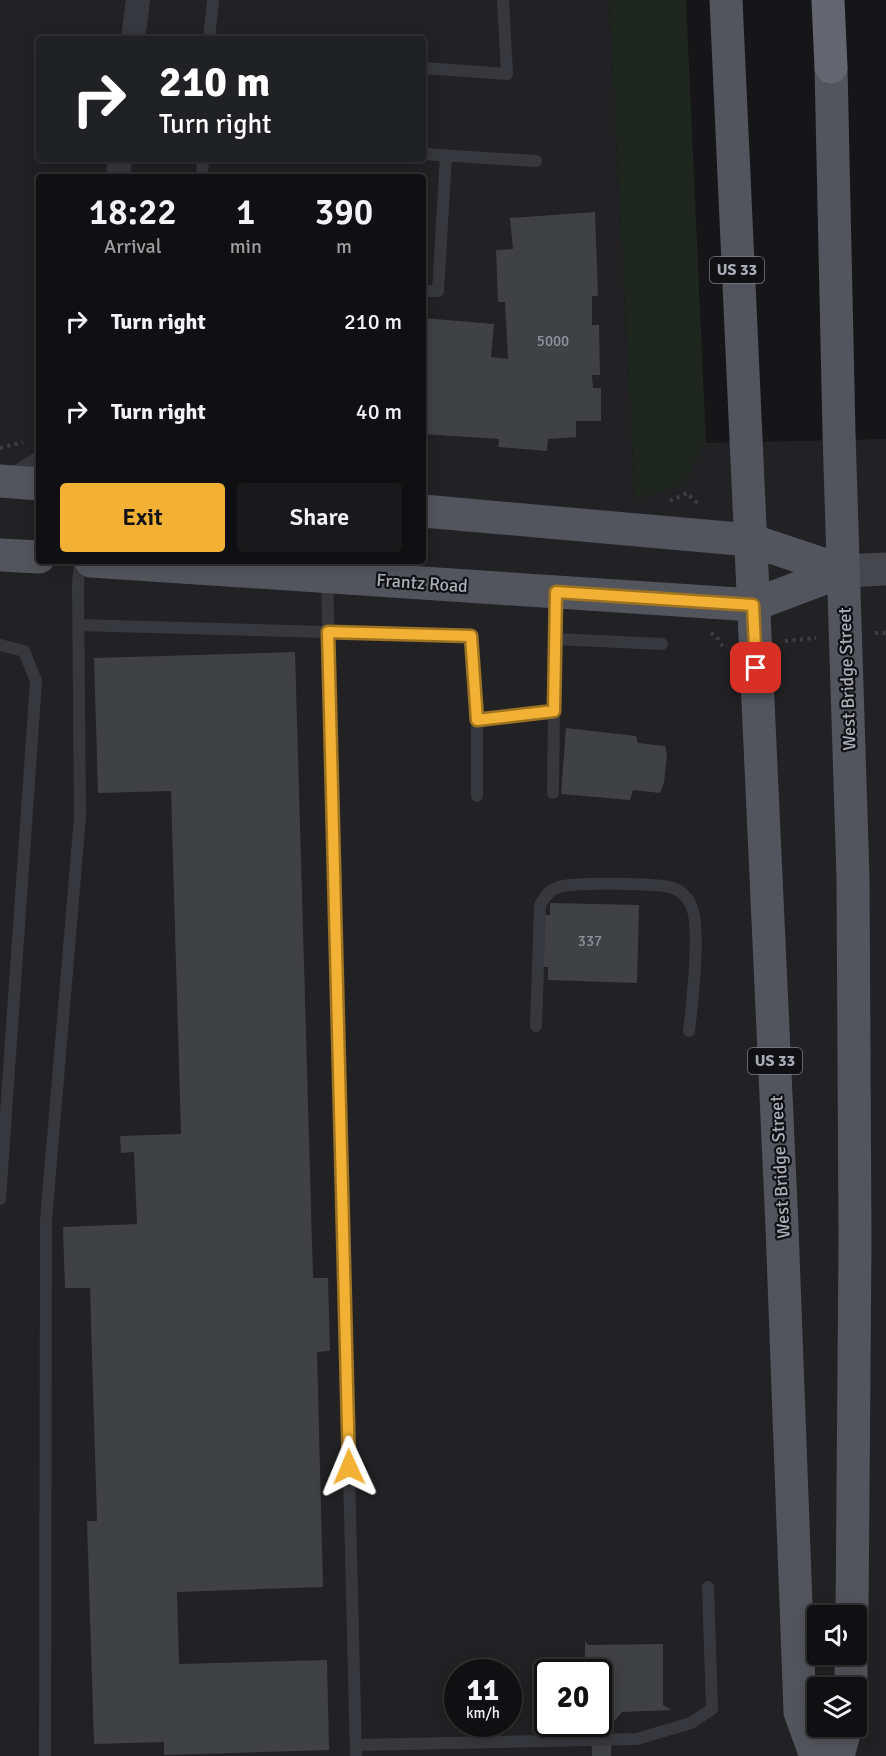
<!DOCTYPE html>
<style>
:root{--surface:#101012;--page:#19191b;--text:#f1f3f6;--muted:#9c9d9f;--line:#303032;--accent:#f2b134}
body{margin:0;font-family:Signika,sans-serif;background:var(--page);color:var(--text);height:100vh;display:flex;flex-direction:column;font-size:22px;white-space:nowrap}
*{box-sizing:border-box;margin:0}
p{font-size:20px;color:var(--muted)}
.icon{flex:none;width:33px;height:33px;fill:none;stroke:currentColor;stroke-width:2;stroke-linecap:round;stroke-linejoin:round}
.map{position:relative;flex:1;overflow:hidden}
.drawer{position:absolute;left:36px;top:174px;width:390px;height:390px;display:flex;flex-direction:column;background:var(--surface);border-radius:6px;box-shadow:0 3px 15px #0003,0 0 0 2px var(--line)}
.drawer>*{flex:none}
.top-card{position:absolute;left:36px;top:36px;width:390px;height:126px;border-radius:6px;box-shadow:0 3px 15px #0003,0 0 0 2px var(--line);background:#202124;color:#fff;overflow:hidden}
.fabs{position:absolute;left:807px;top:1605px;display:grid;gap:12px}
.fabs a{display:grid;place-items:center;width:60px;height:60px;border-radius:6px;background:var(--surface);box-shadow:0 3px 15px #0003,0 0 0 2px var(--line);font-size:30px}
.speed{position:absolute;left:444px;top:1659px;display:flex;gap:12px;font-size:30px;font-weight:700;text-align:center}
.speed>*{display:grid;place-content:center;width:78px;height:78px;border-radius:50%;background:var(--surface);box-shadow:0 3px 15px #0003,0 0 0 2px var(--line);line-height:1}
.speed small{font-size:15px;font-weight:400}
.speed .limit{border:3px solid #111;border-radius:9px;background:#fff;color:#111}
.pin{position:absolute;display:grid;place-items:center;width:51px;height:51px;color:#fff;margin:-26px;border-radius:12px;box-shadow:0 3px 9px #0006}
.me{position:absolute;width:66px;margin:-33px;rotate:359deg;stroke-linejoin:round;filter:drop-shadow(0 0 4px #0008)}
.turn{display:flex;align-items:center;gap:21px;height:126px;padding:0 24px;font-size:27px}
.turn .icon{width:78px;height:78px;stroke-width:2.5}
.turn b{display:block;font-size:42px;line-height:51px}
.eta{display:flex;justify-content:space-evenly;align-items:center;height:102px;text-align:center}
.eta b{font-size:36px;font-weight:600;line-height:42px}
.button{display:flex;gap:12px;margin-top:auto;padding:12px 24px}
.button a{flex:1;height:69px;border-radius:6px;background:var(--accent);color:#111;font-size:24px;font-weight:600;line-height:69px;text-align:center}
.button a+a{background:var(--page);color:var(--text)}
ul{padding:0;list-style:none}
li{display:flex;align-items:center;gap:18px;height:90px;padding:0 24px}
li div{flex:1}
li b{display:block;font-size:22px}
li em{font-style:normal}
.map>svg:first-child{display:block}
</style>
<div class="map">
<svg width="886" height="1756" viewBox="0 0 886 1756">
<rect width="100%" height="100%" fill="#161618"/>
<path fill="#222225" fill-rule="evenodd" d="M0,0H609L635,498L684,484L706,443L886,439V437V1756H0ZM39,39H423V159H39ZM39,177H423V561H39ZM818,1616H856V1654H818ZM458,1672H508V1724H458ZM548,1672H598V1724H548ZM818,1688H856V1726H818Z"/>
<path fill="#1e261f" d="M609,0H686L706,443L684,484L635,499Z"/>
<path fill="#404145" d="M595,212L598,296H592V325H599L600,375H592L593,388H601V421H576V437L548,439L547,451L498,447L499,439L423,434V318L494,324L491,357L508,359L505,302H498L496,250L513,249L510,218Z
M295,652L313,1278H328L330,1351L317,1352L323,1587L177,1592L179,1664L327,1660L329,1750L164,1755V1742L94,1744L87,1521H97L90,1288H65L63,1227L137,1224L134,1152L121,1153L120,1136L181,1134L171,791L98,793L94,658Z
M566,728L636,736L638,743L665,746L667,755L664,783L660,793L633,790L630,800L561,794Z
M550,903L639,905L637,983L548,980V967H540L542,915H550Z
M585,1641L588,1645L663,1644V1705L671,1710L622,1712L612,1724L611,1756H592L591,1724H598V1672H585Z"/>
<g fill="none" stroke-linecap="round" stroke-linejoin="round">
<path stroke="#3d3f44" stroke-width="4" stroke-dasharray="3 4.5" stroke-linecap="butt" d="M0,448L23,442
M670,501L687,493L696,502V507
M711,633L716,636L723,647H727
M875,633H886
M785,641L816,638"/>
<path stroke="#37383d" stroke-width="12" d="M209,39L213,0
M423,68L507,74L503,0
M423,154L536,161
M202,177L203,159
M423,291H438L446,155
M327,578L356,1756
M78,625L471,636L477,720L554,711L557,593
M556,639L662,644
M0,645L24,651L36,681L0,1199
M553,793L554,711
M477,796V720
M536,1026L540,905C545,897 549,890 559,887C573,882 659,883 673,888C680,890 687,897 690,903C702,923 692,1005 689,1031
M356,1745L637,1739L691,1723L712,1709L708,1587
M45,1756L46,1221L80,817L78,585L80,561"/>
<path stroke="#37383d" stroke-width="24" d="M133,39L138,0
M118,177L120,159
M10,482L39,464"/>
<path stroke="#45474d" stroke-width="33" d="M843,571L886,569"/>
<path stroke="#53555c" stroke-width="33" d="M726,0L782,1227L800,1712L816,1756
M831,67L839,433L853,877L855,1241L852,1616
M0,481L39,484
M423,511L750,540L843,571
M0,555L39,557
M91,561L753,605L843,571
M851,1688V1654
M838,1756L846,1726"/>
<path stroke="#63666e" stroke-width="33" d="M828,0L831,67"/>
</g>
<g fill="none" stroke-linecap="round" stroke-linejoin="round">
<defs>
<path id="route" d="M349,1467L328,632L471,636L477,720L554,711L556,592L753,605L756,668"/>
</defs>
<use href="#route" stroke="#9d7322" stroke-width="15"/>
<use href="#route" stroke="#f2b134" stroke-width="10"/>
</g>
<g text-anchor="middle" dominant-baseline="central" stroke-width="4.5" stroke-linejoin="round" paint-order="stroke">
<g font-size="15" fill="#8e929b">
<text x="553" y="341">5000</text>
<text x="590" y="941">337</text>
</g>
<g fill="#111113" stroke="#7b7e86" stroke-width="1.5">
<rect x="710" y="257" width="54" height="26" rx="4.5"/>
<rect x="748" y="1048" width="54" height="26" rx="4.5"/>
</g>
<g font-size="16" font-weight="bold" fill="#a8adb8">
<text x="737" y="270">US 33</text>
<text x="775" y="1061">US 33</text>
</g>
<g font-size="18" fill="#a8adb8" stroke="#111113">
<text transform="translate(422 583) rotate(4)">Frantz Road</text>
<text transform="translate(847 679) rotate(-92)">West Bridge Street</text>
<text transform="translate(780 1167) rotate(-93)">West Bridge Street</text>
</g>
</g>
</svg>
<div class="fabs">
<a><svg class="icon" aria-label="sound" viewBox="0 0 24 24"><path d="M4 9h4l5-4v14l-5-4H4zM17 9q2 3 0 6"/></svg></a>
<a><svg class="icon" aria-label="layers" viewBox="0 0 24 24"><path d="M12 4l9 5-9 5-9-5zM3 14l9 5 9-5"/></svg></a>
</div>
<div class="speed"><div>11<small>km/h</small></div><div class="limit">20</div></div>
<div class="pin" style="left:756px;top:668px;background:#d93025"><svg class="icon" aria-label="arrive" viewBox="0 0 24 24"><path d="M6 21V4h12l-3 4 3 4H6"/></svg></div>
<svg class="me" style="left:349px;top:1467px" viewBox="-20 -20 40 40"><path d="M0-17L14 15 0 8-14 15z" fill="#f2b134" stroke="#fff" stroke-width="4"/></svg>
<div class="top-card">
<div class="turn"><svg class="icon" aria-label="right" viewBox="0 0 24 24"><path d="M7 20v-9h11M14 6l5 5-5 5"/></svg><div><b>210 m</b>Turn right</div></div>
</div>
<section class="drawer">
<div class="eta">
<div><b>18:22</b><p>Arrival</p></div>
<div><b>1</b><p>min</p></div>
<div><b>390</b><p>m</p></div>
</div>
<ul>
<li><svg class="icon" aria-label="right" viewBox="0 0 24 24"><path d="M7 20v-9h11M14 6l5 5-5 5"/></svg><div><b>Turn right</b></div><em>210 m</em></li>
<li><svg class="icon" aria-label="right" viewBox="0 0 24 24"><path d="M7 20v-9h11M14 6l5 5-5 5"/></svg><div><b>Turn right</b></div><em>40 m</em></li>
</ul>
<div class="button"><a>Exit</a><a>Share</a></div>
</section>
</div>
